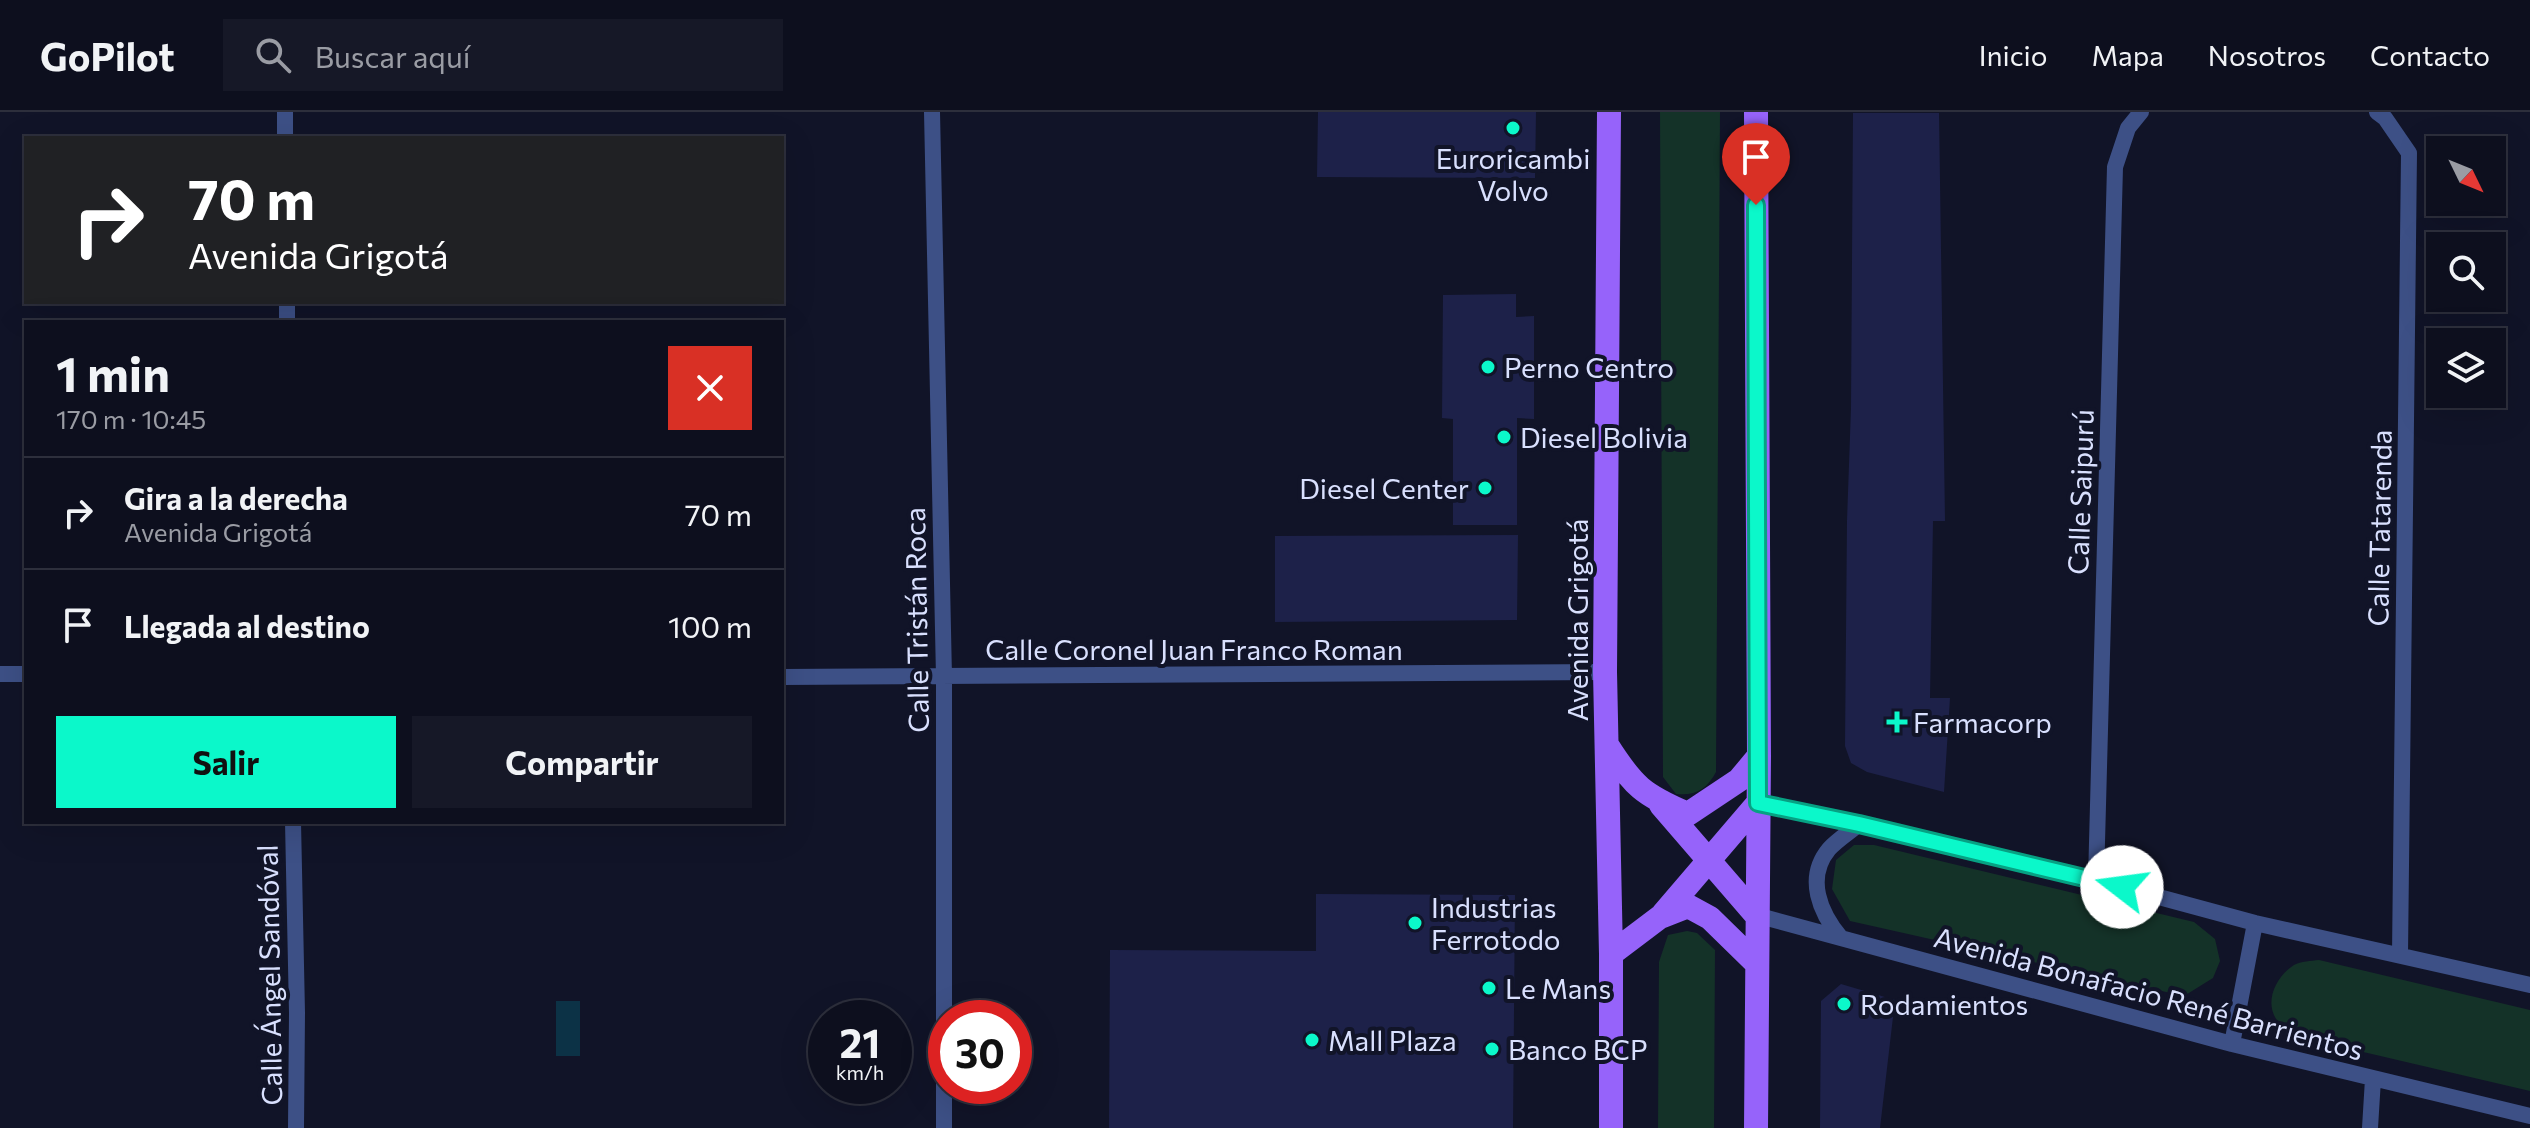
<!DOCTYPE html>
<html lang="es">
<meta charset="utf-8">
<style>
:root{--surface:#0d0f1e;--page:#161827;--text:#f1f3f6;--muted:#9a9ca4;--line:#2d2f3c;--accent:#0bf8ca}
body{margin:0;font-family:Commissioner,sans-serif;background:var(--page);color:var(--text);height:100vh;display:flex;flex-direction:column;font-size:30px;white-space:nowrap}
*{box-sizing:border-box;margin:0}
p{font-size:26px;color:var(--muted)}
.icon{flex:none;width:44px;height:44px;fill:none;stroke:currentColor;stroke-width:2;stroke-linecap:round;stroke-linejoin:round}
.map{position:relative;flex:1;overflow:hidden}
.details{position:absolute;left:24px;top:208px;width:760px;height:504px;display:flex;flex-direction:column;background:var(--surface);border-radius:0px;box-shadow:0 8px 32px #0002,0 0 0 2px var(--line)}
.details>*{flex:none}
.banner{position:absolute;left:24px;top:24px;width:760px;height:168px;border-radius:0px;box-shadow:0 8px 32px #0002,0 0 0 2px var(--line);background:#202124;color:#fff;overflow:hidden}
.needle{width:52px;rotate:133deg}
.fabs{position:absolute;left:2426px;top:24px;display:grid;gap:16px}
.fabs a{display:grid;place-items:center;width:80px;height:80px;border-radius:0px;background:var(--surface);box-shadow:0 8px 32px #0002,0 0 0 2px var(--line);font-size:40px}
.speed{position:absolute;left:808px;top:888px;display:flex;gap:16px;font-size:40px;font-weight:700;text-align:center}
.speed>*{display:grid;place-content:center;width:104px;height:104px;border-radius:50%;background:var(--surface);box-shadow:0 8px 32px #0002,0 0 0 2px var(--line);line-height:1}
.speed small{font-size:20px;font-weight:400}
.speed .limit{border:12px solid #d22;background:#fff;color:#111}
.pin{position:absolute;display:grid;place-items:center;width:68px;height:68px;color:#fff;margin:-82px -34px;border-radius:50% 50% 50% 0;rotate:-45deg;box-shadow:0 0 8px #0007}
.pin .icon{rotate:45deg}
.me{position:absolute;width:88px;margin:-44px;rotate:285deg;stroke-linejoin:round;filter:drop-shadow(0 0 6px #0008)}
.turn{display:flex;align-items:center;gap:28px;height:168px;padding:0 32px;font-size:36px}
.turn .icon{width:104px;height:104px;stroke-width:2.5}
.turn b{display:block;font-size:56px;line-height:68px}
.round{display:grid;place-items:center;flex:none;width:84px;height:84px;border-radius:0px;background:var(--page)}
.overview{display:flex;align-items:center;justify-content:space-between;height:136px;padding:0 32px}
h1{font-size:48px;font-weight:700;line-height:60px}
.button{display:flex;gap:16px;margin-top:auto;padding:16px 32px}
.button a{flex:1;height:92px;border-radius:0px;background:var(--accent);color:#111;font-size:32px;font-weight:700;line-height:92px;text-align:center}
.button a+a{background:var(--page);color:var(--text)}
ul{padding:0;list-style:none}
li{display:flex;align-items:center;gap:24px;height:112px;padding:0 32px;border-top:2px solid var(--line)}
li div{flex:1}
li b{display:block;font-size:30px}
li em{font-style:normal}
header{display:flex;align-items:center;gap:48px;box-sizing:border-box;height:112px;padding:0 40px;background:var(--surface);border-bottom:2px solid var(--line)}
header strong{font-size:38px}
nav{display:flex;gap:44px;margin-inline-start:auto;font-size:28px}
.search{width:560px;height:72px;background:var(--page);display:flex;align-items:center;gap:20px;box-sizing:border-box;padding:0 28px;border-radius:0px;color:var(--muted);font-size:30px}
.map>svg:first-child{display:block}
</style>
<header>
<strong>GoPilot</strong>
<div class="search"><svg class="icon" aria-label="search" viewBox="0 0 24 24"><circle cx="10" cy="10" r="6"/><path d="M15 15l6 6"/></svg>Buscar aquí</div>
<nav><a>Inicio</a><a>Mapa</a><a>Nosotros</a><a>Contacto</a></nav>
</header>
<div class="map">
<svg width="2530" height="1016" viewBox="0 0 2530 1016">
<rect width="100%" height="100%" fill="#111428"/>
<path fill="#143228" d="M1660,0H1720L1716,660C1707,677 1696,684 1676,682L1663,665Z
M1854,733H1874L2194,810L2215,827L2220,849L2213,866L2184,884L1850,809L1832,777L1836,748Z
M1687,819L1697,821L1715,838L1714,1016H1658L1659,850L1668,823Z
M2319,848L2530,898V979L2295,924C2290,920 2284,916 2280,912C2262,893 2275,865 2294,853C2301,849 2311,849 2319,848Z"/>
<path fill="#0c3246" d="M556,889H580V944H556Z"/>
<path fill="#1d2149" d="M1318,0H1536L1535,66L1317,65Z
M1853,1H1939L1945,409H1933L1930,586H1950L1944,680L1867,660L1851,651L1845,634L1847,409L1851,296Z
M1516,182V205L1534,204V307L1517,306V413H1453V307L1442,306L1443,183Z
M1518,423L1517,508L1275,510V424Z
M1316,782L1515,783L1513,1016H1109L1110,838L1316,839Z
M1841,872L1895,888L1880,1016H1820L1821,889Z"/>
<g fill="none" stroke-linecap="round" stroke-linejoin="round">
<path stroke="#3d5086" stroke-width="16" d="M285,0V26
M932,0L944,565V1016
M2377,0L2385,6L2409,41L2400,843
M287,190V210
M0,562H26
M782,565L1605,560
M1758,691L1859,712L2096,768L2255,811L2530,873
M293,710L297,901L296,1016
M2096,768L2115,55L2128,16L2141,0
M1756,803L2232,932L2530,1004
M1841,826C1820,801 1805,766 1829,737C1837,728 1850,720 1859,712
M2232,932L2255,811
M2370,1016L2373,967"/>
<path stroke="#9663fa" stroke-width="24" d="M1609,0L1605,560L1611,842V1016
M1756,0L1759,644L1756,1016
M1607,633C1633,674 1643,683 1688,702L1739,668L1759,644
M1661,693L1756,803
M1663,802L1758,691
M1611,842L1660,805L1688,794L1710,806L1755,850"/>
</g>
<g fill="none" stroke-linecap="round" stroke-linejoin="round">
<defs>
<path id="route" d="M1756,93L1758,691L1859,712L2122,775"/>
</defs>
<use href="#route" stroke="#07a183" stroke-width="20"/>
<use href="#route" stroke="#0bf8ca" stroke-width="14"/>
</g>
<g fill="#0bf8ca" stroke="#111428" stroke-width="3">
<circle cx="1513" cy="16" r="8"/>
<circle cx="1488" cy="255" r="8"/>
<circle cx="1504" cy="325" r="8"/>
<circle cx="1485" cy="376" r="8"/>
<path d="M1893 598h8v8h8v8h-8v8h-8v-8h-8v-8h8z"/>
<circle cx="1415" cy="811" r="8"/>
<circle cx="1489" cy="876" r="8"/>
<circle cx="1844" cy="892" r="8"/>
<circle cx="1312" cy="928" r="8"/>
<circle cx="1492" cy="937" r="8"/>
</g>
<g text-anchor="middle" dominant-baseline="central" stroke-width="8" stroke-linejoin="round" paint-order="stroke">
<g font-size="28" fill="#d9e0fe" stroke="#111428" text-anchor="start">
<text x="1513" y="46" text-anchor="middle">Euroricambi<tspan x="1513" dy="32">Volvo</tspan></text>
<text x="1504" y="255">Perno Centro</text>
<text x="1520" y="325">Diesel Bolivia</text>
<text x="1469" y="376" text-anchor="end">Diesel Center</text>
<text x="1913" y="610">Farmacorp</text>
<text x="1431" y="795">Industrias<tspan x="1431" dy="32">Ferrotodo</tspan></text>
<text x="1505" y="876">Le Mans</text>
<text x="1860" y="892">Rodamientos</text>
<text x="1328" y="928">Mall Plaza</text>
<text x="1508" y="937">Banco BCP</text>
</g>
<g font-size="28" fill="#d9e0fe" stroke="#111428">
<text transform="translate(2080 380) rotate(-88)">Calle Saipurú</text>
<text transform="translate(2379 416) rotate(-89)">Calle Tatarenda</text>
<text transform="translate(916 508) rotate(-91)">Calle Tristán Roca</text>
<text transform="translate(1577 508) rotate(-90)">Avenida Grigotá</text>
<text x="1194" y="537">Calle Coronel Juan Franco Roman</text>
<text transform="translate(269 863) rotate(-91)">Calle Ángel Sandóval</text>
<text transform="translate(2149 881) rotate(15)">Avenida Bonafacio René Barrientos</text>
</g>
</g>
</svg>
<div class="fabs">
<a><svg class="needle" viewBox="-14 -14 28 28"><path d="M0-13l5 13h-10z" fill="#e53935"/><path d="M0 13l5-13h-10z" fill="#9a9ca4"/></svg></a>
<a><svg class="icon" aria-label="search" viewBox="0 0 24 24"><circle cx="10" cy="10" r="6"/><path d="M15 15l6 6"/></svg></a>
<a><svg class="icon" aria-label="layers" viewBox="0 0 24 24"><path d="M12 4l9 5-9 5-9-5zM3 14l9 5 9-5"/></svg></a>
</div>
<div class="speed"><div>21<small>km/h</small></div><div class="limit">30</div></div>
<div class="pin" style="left:1756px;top:93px;background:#d93025"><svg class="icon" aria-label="arrive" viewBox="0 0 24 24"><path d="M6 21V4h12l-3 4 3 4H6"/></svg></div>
<svg class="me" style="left:2122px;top:775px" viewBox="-20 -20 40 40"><circle r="19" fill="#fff"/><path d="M0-13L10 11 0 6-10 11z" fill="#0bf8ca"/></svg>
<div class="banner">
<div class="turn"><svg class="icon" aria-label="right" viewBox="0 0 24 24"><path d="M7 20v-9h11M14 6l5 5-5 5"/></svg><div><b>70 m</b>Avenida Grigotá</div></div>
</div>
<section class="details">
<div class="overview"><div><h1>1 min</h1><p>170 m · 10:45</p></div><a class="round" style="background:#d93025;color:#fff"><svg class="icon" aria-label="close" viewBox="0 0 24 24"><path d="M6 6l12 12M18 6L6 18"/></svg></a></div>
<ul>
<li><svg class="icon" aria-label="right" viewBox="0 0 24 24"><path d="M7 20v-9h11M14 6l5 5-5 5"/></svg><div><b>Gira a la derecha</b><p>Avenida Grigotá</p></div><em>70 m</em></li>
<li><svg class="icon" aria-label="arrive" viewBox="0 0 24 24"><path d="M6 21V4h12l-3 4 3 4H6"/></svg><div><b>Llegada al destino</b></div><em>100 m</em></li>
</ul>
<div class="button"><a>Salir</a><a>Compartir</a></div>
</section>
</div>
